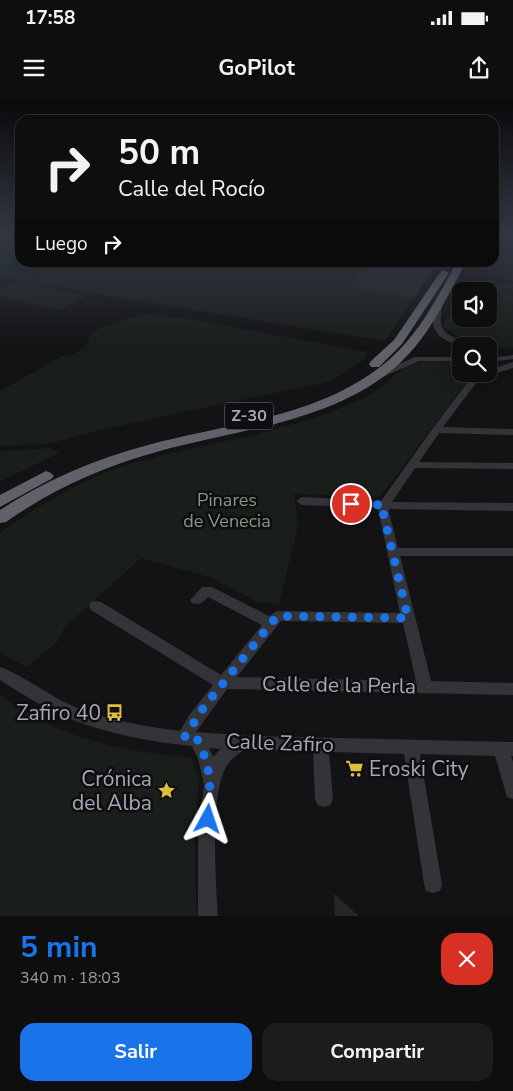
<!DOCTYPE html>
<html lang="es">
<meta charset="utf-8">
<style>
:root{--surface:#0e0e0f;--page:#1c1c1d;--text:#f1f3f6;--muted:#9b9c9e;--line:#2e2e2f;--accent:#1a73e8}
body{margin:0;font-family:"Nunito Sans",sans-serif;background:var(--page);color:var(--text);height:100vh;display:flex;flex-direction:column;font-size:19px;white-space:nowrap}
*{box-sizing:border-box;margin:0}
p{font-size:16px;color:var(--muted)}
.icon{flex:none;width:28px;height:28px;fill:none;stroke:currentColor;stroke-width:2;stroke-linecap:round;stroke-linejoin:round}
.map{position:relative;height:816px;overflow:hidden}
.details{display:flex;flex-direction:column;background:var(--surface);flex:1}
.details>*{flex:none}
.guide{position:absolute;left:15px;top:15px;width:484px;height:152px;border-radius:15px;box-shadow:0 5px 20px #0002,0 0 0 1px var(--line);background:#0e0e0f;color:var(--text);overflow:hidden}
.controls{position:absolute;left:452px;top:182px;display:grid;gap:10px}
.controls a{display:grid;place-items:center;width:45px;height:45px;border-radius:10px;background:var(--surface);box-shadow:0 5px 20px #0002,0 0 0 1px var(--line);font-size:25px}
.pin{position:absolute;display:grid;place-items:center;width:42px;height:42px;color:#fff;margin:-21px;border:2px solid #fff;border-radius:50%;box-shadow:0 1px 5px #0007}
.me{position:absolute;width:55px;margin:-28px;rotate:5deg;stroke-linejoin:round;filter:drop-shadow(0 0 4px #0008)}
.turn{display:flex;align-items:center;gap:18px;height:105px;padding:0 20px;font-size:22px}
.turn .icon{width:65px;height:65px;stroke-width:2.5}
.turn b{display:block;font-size:35px;line-height:42px}
.then{display:flex;align-items:center;height:48px;padding:0 20px;background:#0003;gap:10px;font-size:19px}
.round{display:grid;place-items:center;flex:none;width:52px;height:52px;border-radius:15px;background:var(--page)}
.head{display:flex;align-items:center;justify-content:space-between;height:85px;padding:0 20px}
h1{font-size:30px;font-weight:700;line-height:38px;color:var(--accent)}
.action{display:flex;gap:10px;margin-top:auto;padding:10px 20px}
.action a{flex:1;height:58px;border-radius:15px;background:var(--accent);color:#fff;font-size:20px;font-weight:700;line-height:58px;text-align:center}
.action a+a{background:var(--page);color:var(--text)}
.status{display:flex;justify-content:space-between;align-items:center;height:35px;padding:0 25px;background:var(--surface);direction:ltr}
.status svg{height:14px;fill:currentColor}
header{display:flex;justify-content:space-between;align-items:center;height:65px;padding:0 20px;background:var(--surface);font-size:22px;font-weight:700}
.map>svg:first-child{display:block}
</style>
<div class="status"><b>17:58</b><svg viewBox="0 0 49 12"><path d="M0 12V9h3v3zM5 12V6h3v6zM10 12V3h3v9zM15 12V0h3v12zM26 1h20v11H26zM47 4h2v5h-2z"/></svg></div>
<header><svg class="icon" aria-label="menu" viewBox="0 0 24 24"><path d="M4 6h16M4 12h16M4 18h16"/></svg>GoPilot<svg class="icon" aria-label="share" viewBox="0 0 24 24"><path d="M12 15V3M7 8l5-5 5 5M5 13v7h14v-7"/></svg></header>
<div class="map">
<svg width="513" height="816" viewBox="0 0 513 816">
<rect width="100%" height="100%" fill="#131214"/>
<path fill="#191e1a" d="M0,134H20V162L438,163L385,241L91,193L0,176Z
M494,134H513V181L464,174L471,163L494,162Z
M472,178L513,184V249C488,248 464,243 444,227L445,221L461,195V219H489V191H464Z
M18,181L88,195L61,210L0,197V190Z
M143,214L194,220L367,252L366,258C347,271 331,285 307,286L104,329L47,344L0,346V291L62,256L74,254L87,245L90,234L100,228Z
M431,260L461,263V274H478L466,283L380,397L294,394L298,426L279,504L258,502L210,477L141,458L64,528L58,541L27,567L0,553V433C40,404 82,379 130,364C190,346 253,338 313,318C336,310 359,302 379,289C387,283 394,275 402,269C410,264 421,262 431,260Z
M50,348L60,353L0,381V351Z
M0,595C58,638 120,652 191,657L199,679L195,730V780L197,816H0Z"/>
<path fill="#262528" d="M372,162H438L414,198L350,187Z
M334,794L359,816H335Z"/>
<g fill="none" stroke-linecap="round" stroke-linejoin="round">
<path fill="#343438" fill-rule="evenodd" d="M434,203H440C444,211 438,219 442,227C447,239 464,239 472,246C457,246 436,241 433,223C432,217 434,209 434,203Z
M513,255V259L489,262V258Z
M415,257H461V261H419L378,279H372L371,277Z
M513,262V268L490,275L476,283L443,327L513,329V335L439,333L419,362L513,363V369L415,368L392,402L513,403V411L389,409V412L398,448H513V456H400L431,581L513,583V595L227,589L196,632L251,636L513,642V656H511L513,662V699L507,697L495,656L420,654L442,784L440,791L433,793L426,791L424,784L404,654L329,652L333,699L330,705L324,707L318,705L315,699L313,651L244,650C238,654 231,659 227,665C209,693 216,782 218,816H198V737L204,684L198,659L192,646C150,642 108,634 68,618C44,608 22,594 0,580V567C22,575 43,591 64,602C100,619 141,626 180,631L190,614L213,585L91,510L89,506L91,502L96,501L101,502L221,575L262,525L208,497C203,502 200,506 192,503L190,500L202,487H212L269,516L277,511L400,513L378,408L302,405L296,401L302,397L381,401L433,328L470,279L481,274H489V270ZM281,521L403,523L416,581L237,577ZM209,648L221,649L213,657Z"/>
<path fill="#606169" fill-rule="evenodd" d="M457,162H466C447,197 429,236 400,263C336,322 240,329 160,351C104,366 53,389 6,422L0,423V410C45,380 96,359 148,345C229,323 325,317 391,258C420,232 438,196 457,162Z
M444,170L449,173L402,244L379,267H371L369,264L371,261L394,240L441,171Z
M46,371L51,373L54,376L51,379L0,407V395Z"/>
</g>
<linearGradient id="sky" x2="0" y2="1"><stop stop-color="#0a0a0b"/><stop offset="0.54" stop-color="#333945"/><stop offset="1" stop-color="#333945" stop-opacity="0"/></linearGradient>
<rect width="513" height="248" fill="url(#sky)"/>
<g fill="none" stroke-linecap="round" stroke-linejoin="round">
<path stroke="#1a73e8" stroke-width="9" stroke-dasharray="0 16.2" d="M208,719C211,687 212,669 197,639L184,638L204,607L277,516L408,518L383,412L384,405L351,404"/>
</g>
<defs>
<symbol id="bus-bare" viewBox="-9 -9 18 18"><path d="M-5-6H5V4H4V6H2V4H-2V6H-4V4H-5ZM-3.5-4V0h7V-4ZM-3.5 1.2v1.5H-2V1.2ZM2 1.2v1.5H3.5V1.2Z" fill="#dfbe3f" stroke="#0e0d0f" stroke-width="2.5" paint-order="stroke"/></symbol>
<symbol id="supermarket-bare" viewBox="-9 -9 18 18"><path d="M-6-5.5h2.5l.6 2H6L4.5 2H-2.5L-4.4-4H-6ZM-1.5 3.2a1.3 1.3 0 1 0 .1 0ZM3 3.2a1.3 1.3 0 1 0 .1 0Z" fill="#dfbe3f" stroke="#0e0d0f" stroke-width="2.5" paint-order="stroke"/></symbol>
<symbol id="sight-bare" viewBox="-9 -9 18 18"><path d="M0-6L1.8-2.2L6-1.7L2.9 1.2L3.7 5.4L0 3.3L-3.7 5.4L-2.9 1.2L-6-1.7L-1.8-2.2Z" fill="#dfbe3f" stroke="#0e0d0f" stroke-width="2.5" paint-order="stroke"/></symbol>
</defs>
<g fill-rule="evenodd">
<use href="#bus-bare" x="102" y="600" width="25" height="25"/>
<use href="#supermarket-bare" x="342" y="656" width="25" height="25"/>
<use href="#sight-bare" x="154" y="678" width="25" height="25"/>
</g>
<g text-anchor="middle" dominant-baseline="central" stroke-width="5" stroke-linejoin="round" paint-order="stroke">
<rect fill="#0e0d0f" stroke="#787a82" stroke-width="1" x="225" y="302.5" width="48" height="27" rx="4"/>
<g font-size="16" font-weight="bold" fill="#a5a8b3">
<text x="249" y="316">Z-30</text>
</g>
<g font-size="18" fill="#7e9c84" stroke="#0e0d0f">
<text x="227" y="400">Pinares<tspan x="227" dy="21">de Venecia</tspan></text>
</g>
<g font-size="21" fill="#a5a8b3" stroke="#0e0d0f">
<text transform="translate(339 585) rotate(1)">Calle de la Perla</text>
<text transform="translate(280 643) rotate(2)">Calle Zafiro</text>
</g>
<g font-size="21" fill="#a5a8b3" stroke="#0e0d0f" text-anchor="end">
<text x="101" y="613">Zafiro 40</text>
<text x="369" y="669" text-anchor="start">Eroski City</text>
<text x="152" y="679">Crónica<tspan x="152" dy="24">del Alba</tspan></text>
</g>
</g>
</svg>
<div class="controls">
<a><svg class="icon" aria-label="sound" viewBox="0 0 24 24"><path d="M4 9h4l5-4v14l-5-4H4zM17 9q2 3 0 6"/></svg></a>
<a><svg class="icon" aria-label="search" viewBox="0 0 24 24"><circle cx="10" cy="10" r="6"/><path d="M15 15l6 6"/></svg></a>
</div>
<div class="pin" style="left:351px;top:404px;background:#d93025"><svg class="icon" aria-label="arrive" viewBox="0 0 24 24"><path d="M6 21V4h12l-3 4 3 4H6"/></svg></div>
<svg class="me" style="left:208px;top:719px" viewBox="-20 -20 40 40"><path d="M0-17L14 15 0 8-14 15z" fill="#1a73e8" stroke="#fff" stroke-width="4"/></svg>
<div class="guide">
<div class="turn"><svg class="icon" aria-label="right" viewBox="0 0 24 24"><path d="M7 20v-9h11M14 6l5 5-5 5"/></svg><div><b>50 m</b>Calle del Rocío</div></div>
<div class="then">Luego<svg class="icon" aria-label="right" viewBox="0 0 24 24"><path d="M7 20v-9h11M14 6l5 5-5 5"/></svg></div>
</div>
</div>
<section class="details">
<div class="head"><div><h1>5 min</h1><p>340 m · 18:03</p></div><a class="round" style="background:#d93025;color:#fff"><svg class="icon" aria-label="close" viewBox="0 0 24 24"><path d="M6 6l12 12M18 6L6 18"/></svg></a></div>
<div class="action"><a>Salir</a><a>Compartir</a></div>
</section>
